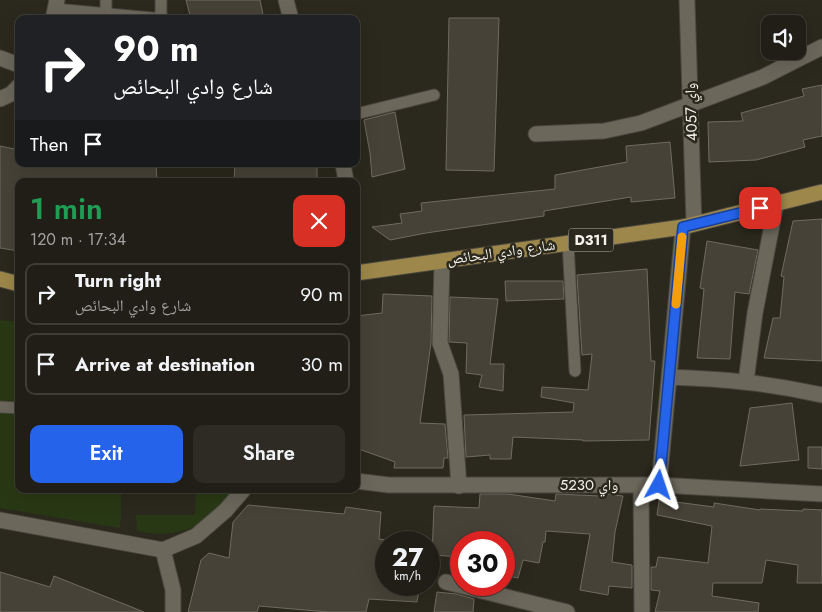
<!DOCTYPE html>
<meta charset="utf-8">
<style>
:root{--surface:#201e16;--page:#2d2b23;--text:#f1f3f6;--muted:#a2a2a1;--line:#3d3c35;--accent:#2563eb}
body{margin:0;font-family:Jost,"Noto Naskh Arabic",sans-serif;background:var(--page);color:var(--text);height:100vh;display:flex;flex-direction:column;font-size:19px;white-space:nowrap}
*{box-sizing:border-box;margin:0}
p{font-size:16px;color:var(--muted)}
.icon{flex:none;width:28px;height:28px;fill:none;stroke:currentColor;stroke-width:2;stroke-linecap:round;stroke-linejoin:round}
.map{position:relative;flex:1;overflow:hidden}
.drawer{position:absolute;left:15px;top:178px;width:345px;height:315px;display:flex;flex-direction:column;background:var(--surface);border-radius:10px;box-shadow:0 5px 20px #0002,0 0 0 1px var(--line)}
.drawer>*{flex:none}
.hud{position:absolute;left:15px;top:15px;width:345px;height:152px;border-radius:10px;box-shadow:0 5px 20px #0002,0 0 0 1px var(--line);background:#202124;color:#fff;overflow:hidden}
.buttons{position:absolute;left:761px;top:15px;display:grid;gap:10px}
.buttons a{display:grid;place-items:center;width:45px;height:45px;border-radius:10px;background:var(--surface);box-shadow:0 5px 20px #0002,0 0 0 1px var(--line);font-size:25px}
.speed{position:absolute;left:375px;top:531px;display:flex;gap:10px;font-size:25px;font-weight:700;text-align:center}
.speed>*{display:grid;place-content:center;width:65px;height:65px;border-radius:50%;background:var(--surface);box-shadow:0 5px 20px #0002,0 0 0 1px var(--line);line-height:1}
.speed small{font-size:12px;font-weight:400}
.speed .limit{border:8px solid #d22;background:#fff;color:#111}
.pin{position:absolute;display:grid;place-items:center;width:42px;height:42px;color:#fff;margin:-21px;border-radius:10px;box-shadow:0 2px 8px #0006}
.me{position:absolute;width:55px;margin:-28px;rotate:5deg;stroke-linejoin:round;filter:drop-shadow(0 0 4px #0008)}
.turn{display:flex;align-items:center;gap:18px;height:105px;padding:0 15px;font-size:22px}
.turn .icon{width:65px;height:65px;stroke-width:2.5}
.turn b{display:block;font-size:35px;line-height:42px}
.then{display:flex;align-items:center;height:48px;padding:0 15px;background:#0003;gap:10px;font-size:19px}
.round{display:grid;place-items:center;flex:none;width:52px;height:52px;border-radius:10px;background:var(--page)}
.head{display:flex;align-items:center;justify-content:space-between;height:85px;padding:0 15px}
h1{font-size:30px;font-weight:600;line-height:38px;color:#1e9e55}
.action{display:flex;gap:10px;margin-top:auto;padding:10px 15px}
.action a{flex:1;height:58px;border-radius:10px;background:var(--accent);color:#fff;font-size:20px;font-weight:600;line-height:58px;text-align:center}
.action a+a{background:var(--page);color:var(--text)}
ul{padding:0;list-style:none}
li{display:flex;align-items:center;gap:15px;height:62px;margin:0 10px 8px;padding:0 5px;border:2px solid var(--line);border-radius:10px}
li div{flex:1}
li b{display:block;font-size:19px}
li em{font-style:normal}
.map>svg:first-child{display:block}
</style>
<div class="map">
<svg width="822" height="612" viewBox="0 0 822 612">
<rect width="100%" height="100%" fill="#2b281d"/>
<path fill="#293814" d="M0,320L19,322V489H121V515L120,528L0,508Z
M196,489H230C220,519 191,533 160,534C152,534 144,532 137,531L136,515H195Z"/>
<path fill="#464237" stroke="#6f6b60" d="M186,0H260L264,19H191Z
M449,18H499L494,171L446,170Z
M822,85V136L803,140L805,147L756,160L709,162L708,122L743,121L741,113L804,96L802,89Z
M395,112L405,169L372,177L370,153L364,120Z
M670,142L675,198L631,202V197L544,211V216L426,233L390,240L372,227L402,223L400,214L422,211L421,203L555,189V175L627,162L626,146Z
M0,146L19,150V164H156L157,181H19V251L0,248Z
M235,164H317V181H234Z
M822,219V361L764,358L773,318H780L784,277L781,276L793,221Z
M707,241L758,250L749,294L735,292L730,359L697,358L704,289L700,288Z
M647,269L651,361H655L649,440L583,441V440L513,437L511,459H490V455L466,457L464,415L573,412L574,403L541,397L542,387L588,390L592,354L582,355L577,275Z
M505,281H563L564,299L506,301Z
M383,294L432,296L431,343L420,423L445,424L448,458H444L443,468H394L395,462L356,448V316L382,313Z
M450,297L498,299L490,364H504L503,391L479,387L482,375L466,373L467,343L449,342Z
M792,403L799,460L740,466L750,408Z
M808,447H822V469L808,468Z
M480,494H508L555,501L556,494L600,496V494H607L623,496L615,532L612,562L632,565V588L609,586L608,595L580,590L590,534L546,531L545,542H543L539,563L523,560L518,578L504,575V542H461V557L432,555L434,506L479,508Z
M660,495L677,497L676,502L714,507V503L760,510V509L803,511V509L822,510V583H797L798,565L766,560L762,583H713L712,596L759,603L758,612H655L660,591L651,590V567H656L658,557L708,563L712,526L657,515Z
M248,505L344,514L346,507L381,512L379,539L386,540V585H420L417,602L369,599L366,612H328L259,606L257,612H188L201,560L209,553L229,558L233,522Z
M0,572L50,587L54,576L144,612H0Z
M437,592L456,594L474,599L473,612H434Z"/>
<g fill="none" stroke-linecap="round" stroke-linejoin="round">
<defs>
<path id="lane" d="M161,0V18
M55,9L163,19
M106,13V0
M356,114L434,95
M568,243L575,371
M0,407L19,408"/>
<path id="street" d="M286,0L291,19
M687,0L694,224
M0,58L19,65
M536,134L604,131L641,123L763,77L822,47
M343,164L346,181
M442,261L440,343L451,374L459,486
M669,377C723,379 769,383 822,395
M746,381L755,313L776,204
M641,485L642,612
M659,485L683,227
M446,582L567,612"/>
<path id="secondary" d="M53,19L57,0
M0,99L11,94L19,86
M356,481L389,485H659L822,494
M0,520L163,550L196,536L226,510L244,489
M163,550L173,590V612"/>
<path id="primary" d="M356,273L683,227L822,192
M0,279L19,284"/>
</defs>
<use href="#lane" stroke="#49463e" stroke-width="13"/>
<use href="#street" stroke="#49463e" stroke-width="17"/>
<use href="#secondary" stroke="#49463e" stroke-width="17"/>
<use href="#primary" stroke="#49463e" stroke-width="17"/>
<use href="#lane" stroke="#6b675b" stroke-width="11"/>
<use href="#street" stroke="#6b675b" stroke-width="15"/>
<use href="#secondary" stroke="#6b675b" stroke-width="15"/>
<use href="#primary" stroke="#9d874a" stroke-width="15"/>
</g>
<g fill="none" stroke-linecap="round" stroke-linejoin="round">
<defs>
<path id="route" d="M659,485L683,227L760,208"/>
</defs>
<use href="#route" stroke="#184099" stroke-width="12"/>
<use href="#route" stroke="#2563eb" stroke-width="9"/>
<path stroke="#f59e0b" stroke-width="9" d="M676,304L682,237"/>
</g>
<g text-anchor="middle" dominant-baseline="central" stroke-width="5" stroke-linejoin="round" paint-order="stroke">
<rect fill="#2b281d" stroke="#b8b5ad" stroke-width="1" x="568.5" y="228.5" width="45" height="23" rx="4"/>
<g font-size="14" font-weight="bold" fill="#f4f2eb">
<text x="591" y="240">D311</text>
</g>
<g font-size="15" fill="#f4f2eb" stroke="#2b281d">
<text transform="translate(691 112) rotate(-92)">واي 4057</text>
<text transform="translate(501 252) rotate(-8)">شارع وادي البحائص</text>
<text x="589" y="485">واي 5230</text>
</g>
</g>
</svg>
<div class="buttons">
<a><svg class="icon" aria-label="sound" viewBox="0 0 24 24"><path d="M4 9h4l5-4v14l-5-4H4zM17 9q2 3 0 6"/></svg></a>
</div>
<div class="speed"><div>27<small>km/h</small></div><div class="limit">30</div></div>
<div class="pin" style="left:760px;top:208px;background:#d93025"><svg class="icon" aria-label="arrive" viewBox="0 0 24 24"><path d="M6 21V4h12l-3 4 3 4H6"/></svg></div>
<svg class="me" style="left:659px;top:485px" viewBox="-20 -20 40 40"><path d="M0-17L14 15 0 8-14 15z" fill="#2563eb" stroke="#fff" stroke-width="4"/></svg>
<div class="hud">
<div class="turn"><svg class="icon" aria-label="right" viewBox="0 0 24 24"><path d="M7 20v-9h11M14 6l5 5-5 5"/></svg><div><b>90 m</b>شارع وادي البحائص</div></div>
<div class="then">Then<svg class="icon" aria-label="arrive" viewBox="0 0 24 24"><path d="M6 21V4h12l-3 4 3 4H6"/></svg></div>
</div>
<section class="drawer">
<div class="head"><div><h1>1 min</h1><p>120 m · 17:34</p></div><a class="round" style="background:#d93025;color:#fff"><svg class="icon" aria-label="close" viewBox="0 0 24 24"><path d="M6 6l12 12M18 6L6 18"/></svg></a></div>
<ul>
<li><svg class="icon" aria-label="right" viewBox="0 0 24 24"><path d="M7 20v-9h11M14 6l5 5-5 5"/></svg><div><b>Turn right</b><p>شارع وادي البحائص</p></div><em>90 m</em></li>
<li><svg class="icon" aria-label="arrive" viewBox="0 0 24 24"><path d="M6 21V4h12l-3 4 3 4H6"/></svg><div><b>Arrive at destination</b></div><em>30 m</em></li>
</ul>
<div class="action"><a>Exit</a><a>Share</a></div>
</section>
</div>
